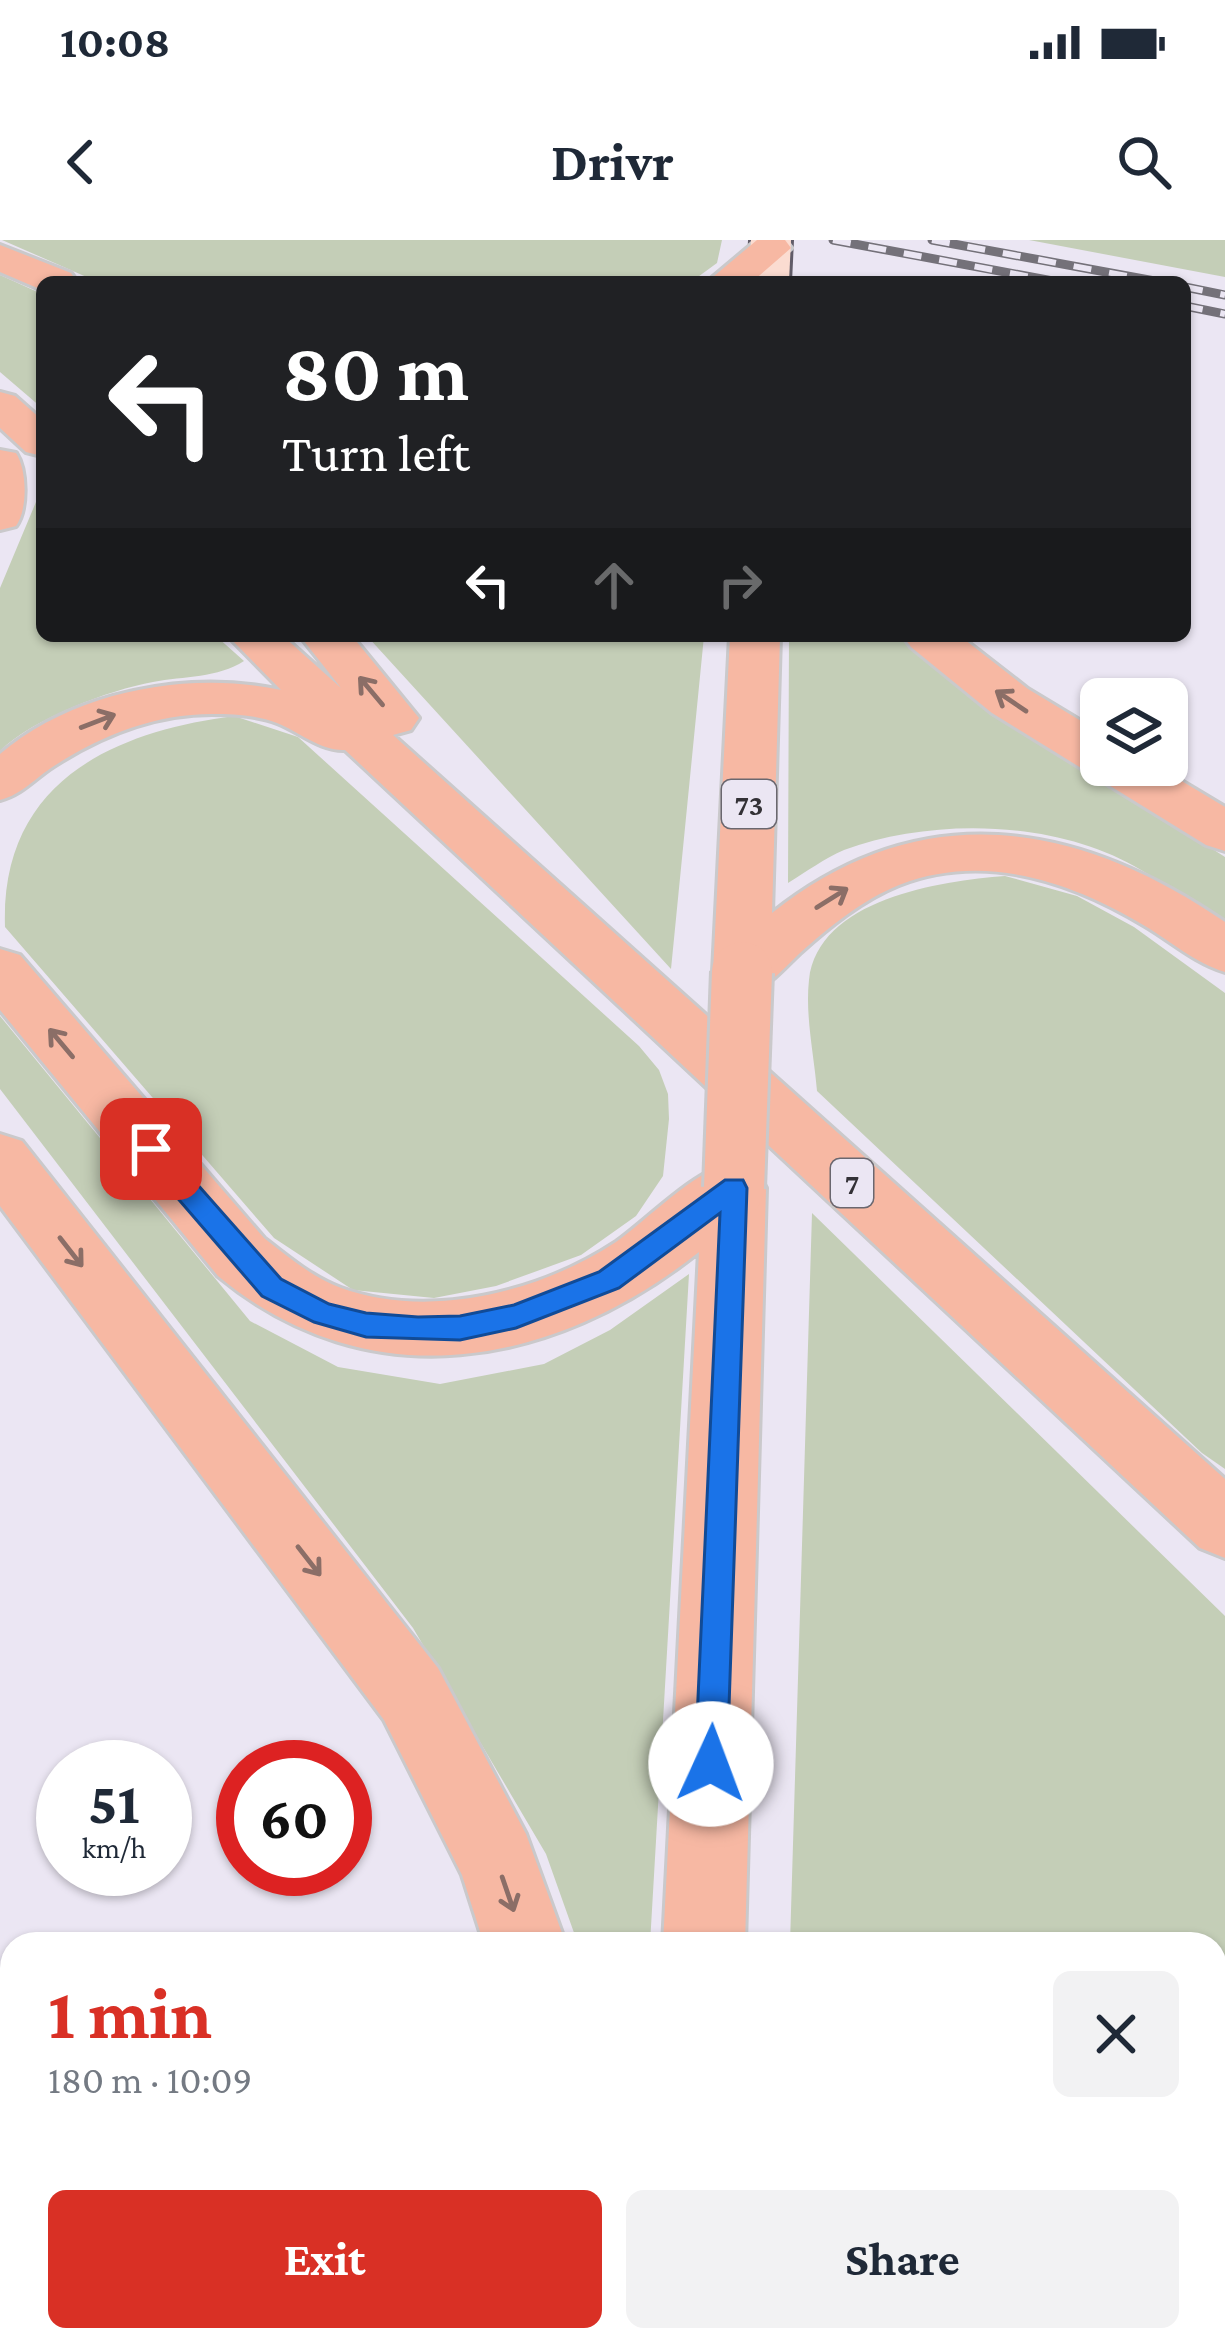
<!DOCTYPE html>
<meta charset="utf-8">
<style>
:root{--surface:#fff;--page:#f2f2f3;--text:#1f2937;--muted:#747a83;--accent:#d93025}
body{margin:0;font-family:"Crimson Pro",serif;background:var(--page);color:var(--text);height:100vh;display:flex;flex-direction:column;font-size:45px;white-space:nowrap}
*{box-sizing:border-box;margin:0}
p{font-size:39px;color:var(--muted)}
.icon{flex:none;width:66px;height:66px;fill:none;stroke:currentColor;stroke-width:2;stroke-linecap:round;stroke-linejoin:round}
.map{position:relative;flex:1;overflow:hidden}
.details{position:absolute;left:0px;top:1692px;width:1227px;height:420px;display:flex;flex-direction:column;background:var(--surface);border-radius:36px 36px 0 0;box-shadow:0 3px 9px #0004}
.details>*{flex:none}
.guide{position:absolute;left:36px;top:36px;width:1155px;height:366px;border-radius:18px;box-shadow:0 3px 9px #0004;background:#202124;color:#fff;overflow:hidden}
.buttons{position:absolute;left:1080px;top:438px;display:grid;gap:24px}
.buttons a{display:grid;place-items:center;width:108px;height:108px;border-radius:18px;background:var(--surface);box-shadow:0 3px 9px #0004;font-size:60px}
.speed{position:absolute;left:36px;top:1500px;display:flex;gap:24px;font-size:60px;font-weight:700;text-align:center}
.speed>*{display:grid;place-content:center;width:156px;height:156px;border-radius:50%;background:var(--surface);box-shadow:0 3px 9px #0004;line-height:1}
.speed small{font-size:30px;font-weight:400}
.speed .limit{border:18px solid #d22;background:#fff;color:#111}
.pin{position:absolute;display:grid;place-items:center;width:102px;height:102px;color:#fff;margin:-51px;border-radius:24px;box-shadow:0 6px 18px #0006}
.me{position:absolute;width:132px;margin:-66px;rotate:2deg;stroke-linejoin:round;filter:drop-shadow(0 0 9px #0008)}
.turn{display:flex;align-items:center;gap:42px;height:252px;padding:0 48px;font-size:54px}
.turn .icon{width:156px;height:156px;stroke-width:2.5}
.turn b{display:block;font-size:84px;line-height:102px}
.lanes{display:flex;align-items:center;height:114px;padding:0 48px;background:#0003;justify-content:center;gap:60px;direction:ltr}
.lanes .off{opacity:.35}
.round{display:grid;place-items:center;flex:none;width:126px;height:126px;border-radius:18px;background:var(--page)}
.overview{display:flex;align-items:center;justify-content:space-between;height:204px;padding:0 48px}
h1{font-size:72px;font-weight:700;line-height:90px;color:var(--accent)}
.button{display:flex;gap:24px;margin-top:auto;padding:24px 48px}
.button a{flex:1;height:138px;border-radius:18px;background:var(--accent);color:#fff;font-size:48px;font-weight:700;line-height:138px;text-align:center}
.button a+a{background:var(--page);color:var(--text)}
.status{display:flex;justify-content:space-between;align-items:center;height:84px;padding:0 60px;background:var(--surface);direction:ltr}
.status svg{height:33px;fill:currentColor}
header{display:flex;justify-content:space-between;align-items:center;height:156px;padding:0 48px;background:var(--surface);font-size:54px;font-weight:700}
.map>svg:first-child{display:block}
</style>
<div class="status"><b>10:08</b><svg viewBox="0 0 49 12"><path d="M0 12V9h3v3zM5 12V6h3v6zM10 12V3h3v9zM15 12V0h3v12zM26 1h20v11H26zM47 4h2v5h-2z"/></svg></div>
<header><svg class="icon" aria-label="back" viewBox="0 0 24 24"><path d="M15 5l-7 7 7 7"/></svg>Drivr<svg class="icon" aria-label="search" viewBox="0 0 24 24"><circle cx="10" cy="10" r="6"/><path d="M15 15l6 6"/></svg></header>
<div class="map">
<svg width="1225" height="2112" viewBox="0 0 1225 2112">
<rect width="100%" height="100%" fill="#ebe6f3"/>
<path fill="#c4ceb7" d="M2,0H722L717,23L691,42H98Z
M1029,0H1225V37Z
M0,35L42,54V168L0,132Z
M41,250L42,396H216L244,421C218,438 184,436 153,442C109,450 32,479 0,511V348Z
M367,396H704L671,729Z
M789,396H900L950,441L1225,617V688C1197,669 1170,647 1141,630C1058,580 934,577 844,610C825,618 806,632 788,643Z
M234,476L298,497L639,806L659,830L668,854L669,879L663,936L636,976L581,1015L496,1046L434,1058L353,1050L274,998L5,687C0,538 119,491 234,476Z
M1005,636L1077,656L1134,687L1225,753V1229L1202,1213L817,851C814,815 805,775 809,740C818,659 940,641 1005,636Z
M0,776L250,1081L338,1127L440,1144L544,1124L610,1090L689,1034L650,1704H578L546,1614L413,1388L0,849Z
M812,973L1225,1376V2112H879L871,2100H1215V1704H790Z"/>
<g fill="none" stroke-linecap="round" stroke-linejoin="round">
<defs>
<path id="secondary" d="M751,0H791L789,42H749Z"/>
<path id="primary" d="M757,0H785L791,8L752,42H707Z
M0,5L71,33L77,42H42V50L0,32Z
M0,152L15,156L42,180V216L26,212L0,188Z
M0,210L16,213C27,230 28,269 16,286L0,290Z
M228,396H283L341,448L300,396H352L419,478L411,490L393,495L1225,1239V1318L1200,1308L345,510C320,511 300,492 277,483C257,475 234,474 212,474C155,474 102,495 54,526C35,538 23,554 0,560V514C74,451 189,430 281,450Z
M730,396H780L772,673C920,555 1076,580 1225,682V732C1195,723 1172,702 1145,686C1071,641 983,612 899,645C862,660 829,687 800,713C787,725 773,742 757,749C743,754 735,751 722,747L713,732Z
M903,396H960L1028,449L1101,493V525H1155L1225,567V611L1206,605L992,473L911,407Z
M0,709L20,715L264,998C288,1017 312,1037 341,1048C430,1080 540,1052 616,1002C646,981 696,929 730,924C739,922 748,927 756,930L766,948L745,1704H663L699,1012C553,1128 369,1161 218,1036L0,770Z
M0,894L22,901L438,1428L526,1594L566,1704H484L462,1635L384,1480L0,966Z
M556,2100H735L734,2112H557Z
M756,2100H850L855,2112H761Z"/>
</defs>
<use href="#secondary" stroke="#615c68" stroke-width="6"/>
<use href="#primary" stroke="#cac9cb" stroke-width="6"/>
<use href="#secondary" fill="#fbdcd1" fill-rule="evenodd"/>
<use href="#primary" fill="#f7b8a3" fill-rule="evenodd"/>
<defs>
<path id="rail" d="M833,0L1058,42
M932,0L1160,42
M1185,47L1225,55
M1185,66L1225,74"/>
</defs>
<use href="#rail" stroke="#747179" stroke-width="9"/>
<use href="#rail" stroke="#ebe6f3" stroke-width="6" stroke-dasharray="18" stroke-linecap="butt"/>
<defs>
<path id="primary-bridge" d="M734,948L742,732"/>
</defs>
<use href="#primary-bridge" stroke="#cac9cb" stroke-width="66" stroke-linecap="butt"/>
<use href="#primary-bridge" stroke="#f7b8a3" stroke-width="60"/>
</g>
<defs><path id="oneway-shaft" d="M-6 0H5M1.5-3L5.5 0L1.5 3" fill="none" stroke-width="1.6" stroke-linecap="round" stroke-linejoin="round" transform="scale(3)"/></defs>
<g stroke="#8b6e67">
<use href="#oneway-shaft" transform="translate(371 451) rotate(-130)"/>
<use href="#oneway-shaft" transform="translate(1011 461) rotate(-146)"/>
<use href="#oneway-shaft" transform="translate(98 481) rotate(-21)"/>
<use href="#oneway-shaft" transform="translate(832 658) rotate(-32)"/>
<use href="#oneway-shaft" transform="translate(61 803) rotate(-130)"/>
<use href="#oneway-shaft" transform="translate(71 1012) rotate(52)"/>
<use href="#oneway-shaft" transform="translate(309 1321) rotate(52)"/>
<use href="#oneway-shaft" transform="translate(508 1654) rotate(71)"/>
</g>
<path fill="#1a73e8" stroke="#114b97" stroke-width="3" d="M151,899L160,902L281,1039L329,1064L366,1073L418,1077L460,1076L514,1065L599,1032L725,940H743L747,948L727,1524L722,1535L711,1540L700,1535L695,1524L720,973L619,1048L516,1088L460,1100L366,1097L314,1082L262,1056L142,917L138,909Z"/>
<g text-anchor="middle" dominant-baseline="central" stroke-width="9" stroke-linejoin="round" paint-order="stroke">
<g fill="#ebe6f3" stroke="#6a676f" stroke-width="3">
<rect x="722" y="540" width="54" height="48" rx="9"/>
<rect x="831" y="919" width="42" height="48" rx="9"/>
</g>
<g font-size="30" font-weight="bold" fill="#333136">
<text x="749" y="564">73</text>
<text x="852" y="943">7</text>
</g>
</g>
</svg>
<div class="buttons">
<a><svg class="icon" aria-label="layers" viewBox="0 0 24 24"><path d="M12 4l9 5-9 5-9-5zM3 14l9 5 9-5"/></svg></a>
</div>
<div class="speed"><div>51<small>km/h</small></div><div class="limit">60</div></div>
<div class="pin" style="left:151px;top:909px;background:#d93025"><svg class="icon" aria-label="arrive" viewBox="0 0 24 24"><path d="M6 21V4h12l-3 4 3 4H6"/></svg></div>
<svg class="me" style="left:711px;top:1524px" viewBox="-20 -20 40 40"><circle r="19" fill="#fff"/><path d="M0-13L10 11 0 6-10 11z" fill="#1a73e8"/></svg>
<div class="guide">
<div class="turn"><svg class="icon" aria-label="left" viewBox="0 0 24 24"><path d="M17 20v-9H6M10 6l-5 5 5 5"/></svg><div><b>80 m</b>Turn left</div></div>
<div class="lanes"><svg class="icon" aria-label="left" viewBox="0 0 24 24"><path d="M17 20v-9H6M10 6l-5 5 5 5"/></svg><svg class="icon off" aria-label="ahead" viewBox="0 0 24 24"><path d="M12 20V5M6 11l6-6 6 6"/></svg><svg class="icon off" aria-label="right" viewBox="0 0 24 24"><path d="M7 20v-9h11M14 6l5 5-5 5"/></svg></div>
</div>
<section class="details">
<div class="overview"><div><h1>1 min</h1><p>180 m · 10:09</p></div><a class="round"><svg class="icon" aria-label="close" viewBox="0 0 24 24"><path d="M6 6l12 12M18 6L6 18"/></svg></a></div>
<div class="button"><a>Exit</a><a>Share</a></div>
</section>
</div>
